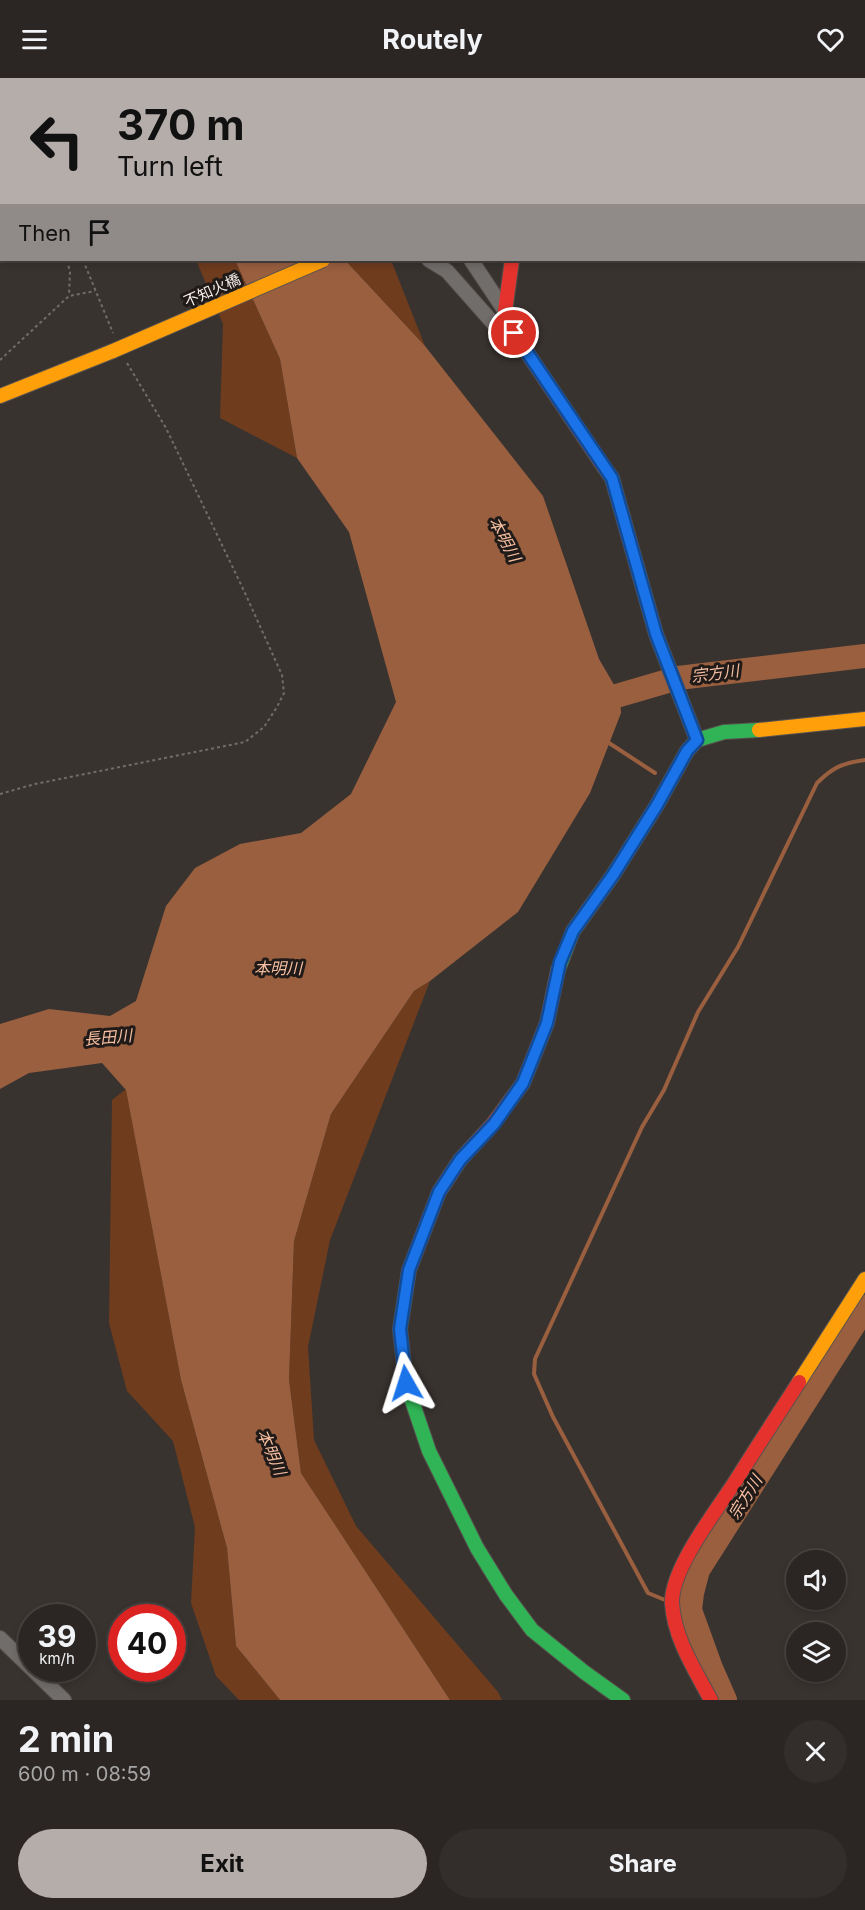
<!DOCTYPE html>
<meta charset="utf-8">
<style>
:root{--surface:#2b2624;--page:#332e2c;--text:#f1f3f6;--muted:#a6a5a6;--line:#474341;--accent:#b4adaa}
body{margin:0;font-family:Inter,"Noto Sans JP",sans-serif;background:var(--page);color:var(--text);height:100vh;display:flex;flex-direction:column;font-size:22px;white-space:nowrap}
*{box-sizing:border-box;margin:0}
p{font-size:20px;color:var(--muted)}
.icon{flex:none;width:33px;height:33px;fill:none;stroke:currentColor;stroke-width:2;stroke-linecap:round;stroke-linejoin:round}
.map{position:relative;height:1622px;overflow:hidden}
.panel{display:flex;flex-direction:column;background:var(--surface);flex:1}
.panel>*{flex:none}
.top-card{position:absolute;left:0px;top:0px;width:866px;height:183px;box-shadow:0 3px 9px #0003,0 0 0 2px var(--line);background:#b4adaa;color:#111;overflow:hidden}
.buttons{position:absolute;left:786px;top:1472px;display:grid;gap:12px}
.buttons a{display:grid;place-items:center;width:60px;height:60px;border-radius:50%;background:var(--surface);box-shadow:0 3px 9px #0003,0 0 0 2px var(--line);font-size:30px}
.speed{position:absolute;left:18px;top:1526px;display:flex;gap:12px;font-size:30px;font-weight:700;text-align:center}
.speed>*{display:grid;place-content:center;width:78px;height:78px;border-radius:50%;background:var(--surface);box-shadow:0 3px 9px #0003,0 0 0 2px var(--line);line-height:1}
.speed small{font-size:15px;font-weight:400}
.speed .limit{border:9px solid #d22;background:#fff;color:#111}
.pin{position:absolute;display:grid;place-items:center;width:51px;height:51px;color:#fff;margin:-26px;border:3px solid #fff;border-radius:50%;box-shadow:0 2px 6px #0007}
.me{position:absolute;width:66px;margin:-33px;rotate:354deg;stroke-linejoin:round;filter:drop-shadow(0 0 4px #0008)}
.turn{display:flex;align-items:center;gap:21px;height:126px;padding:0 18px;font-size:27px}
.turn .icon{width:78px;height:78px;stroke-width:2.5}
.turn b{display:block;font-size:42px;line-height:51px}
.then{display:flex;align-items:center;height:57px;padding:0 18px;background:#0003;gap:12px;font-size:22px}
.round{display:grid;place-items:center;flex:none;width:63px;height:63px;border-radius:32px;background:var(--page)}
.summary{display:flex;align-items:center;justify-content:space-between;height:102px;padding:0 18px}
h1{font-size:36px;font-weight:700;line-height:45px}
.action{display:flex;gap:12px;margin-top:auto;padding:12px 18px}
.action a{flex:1;height:69px;border-radius:36px;background:var(--accent);color:#111;font-size:24px;font-weight:700;line-height:69px;text-align:center}
.action a+a{background:var(--page);color:var(--text)}
header{display:flex;justify-content:space-between;align-items:center;height:78px;padding:0 18px;background:var(--surface);font-size:27px;font-weight:700}
.map>svg:first-child{display:block}
</style>
<header><svg class="icon" aria-label="menu" viewBox="0 0 24 24"><path d="M4 6h16M4 12h16M4 18h16"/></svg>Routely<svg class="icon" aria-label="heart" viewBox="0 0 24 24"><path d="M12 20l-8-8c-3-5 5-10 8-4 3-6 11-1 8 4z"/></svg></header>
<div class="map">
<svg width="865" height="1622" viewBox="0 0 865 1622">
<rect width="100%" height="100%" fill="#393330"/>
<path fill="#6f3c1e" d="M196,182H235L280,281L297,380L220,340L223,246Z
M345,182H391L425,268Z
M430,903L330,1162L308,1269L314,1362L356,1448L498,1614L502,1622H450L301,1395L289,1302L294,1163L331,1036L414,913Z
M126,1011L181,1302L227,1470L236,1568L280,1622H239L216,1598L191,1525L195,1449L173,1363L127,1313L109,1245L112,1022Z"/>
<path fill="#995f3f" d="M235,182H345L425,268L543,418L599,581L620,617L621,635L590,715L518,834L430,903L414,913L331,1036L294,1163L289,1302L301,1395L450,1622H280L236,1568L227,1470L181,1302L126,1012L102,985L29,995L0,1011V946L49,931L110,938L136,923L166,828L195,790L240,766L301,755L351,716L396,624L349,454L297,380L280,281Z"/>
<g fill="none" stroke-linecap="round" stroke-linejoin="round">
<path stroke="#995f3f" stroke-width="4" d="M606,663L655,695
M665,1522L648,1515L553,1339L534,1296L535,1281L642,1049L664,1012L698,934L738,869L817,705C833,689 843,685 865,682
M680,1528L690,1532"/>
<path stroke="#995f3f" stroke-width="24" d="M589,626L678,600L865,578
M725,1622L711,1590L690,1532L692,1515L698,1492L865,1229"/>
<defs>
<path id="street" d="M414,0L415,2
M433,2V0
M429,182L447,193L493,245L514,255
M471,182L505,233
M0,1560L64,1622"/>
<path id="fast" d="M680,2L684,0
M558,892L573,853L613,797L657,727L687,673L697,662L724,654L759,652
M406,1212L400,1251L406,1305L429,1373L477,1470L506,1517L532,1552L584,1594L623,1622"/>
<path id="slow" d="M0,318L113,273
M604,389L612,400L656,556L697,662
M759,652L865,641
M799,1304L865,1201"/>
<path id="jam" d="M512,182L505,233L514,255L604,389
M406,1212L409,1192L439,1114L460,1082L493,1046L523,1005L547,945L558,892
M711,1622C695,1592 674,1560 672,1525C671,1491 716,1433 735,1404C756,1370 778,1337 799,1304"/>
</defs>
<use href="#street" stroke="#58524f" stroke-width="16"/>
<use href="#fast" stroke="#58524f" stroke-width="16"/>
<use href="#slow" stroke="#58524f" stroke-width="16"/>
<use href="#jam" stroke="#58524f" stroke-width="16"/>
<path stroke="#716d6b" stroke-width="2" stroke-dasharray="3 3" stroke-linecap="butt" d="M67,2V0
M367,2V0
M0,125H2
M67,182L70,194L69,217
M83,182L113,255
M0,282L69,218L95,213
M0,716L35,706L245,664L264,649L277,629L284,615L282,597L245,515L166,350L127,285"/>
<use href="#street" stroke="#716d6b" stroke-width="14"/>
<use href="#fast" stroke="#30b455" stroke-width="14"/>
<use href="#slow" stroke="#ff9f0a" stroke-width="14"/>
<use href="#jam" stroke="#e5322d" stroke-width="14"/>
<defs>
<path id="slow-bridge" d="M113,273L323,182"/>
</defs>
<use href="#slow-bridge" stroke="#58524f" stroke-width="16" stroke-linecap="butt"/>
<use href="#slow-bridge" stroke="#ff9f0a" stroke-width="14"/>
</g>
<g fill="none" stroke-linecap="round" stroke-linejoin="round">
<defs>
<path id="route" d="M406,1305L400,1251L409,1192L439,1114L460,1082L494,1046L523,1005L547,945L560,884L573,853L613,797L657,727L687,673L697,662L656,556L612,400L514,255"/>
</defs>
<use href="#route" stroke="#114b97" stroke-width="15"/>
<use href="#route" stroke="#1a73e8" stroke-width="10"/>
</g>
<g text-anchor="middle" dominant-baseline="central" stroke-width="6" stroke-linejoin="round" paint-order="stroke">
<g font-size="15" fill="#f6efeb" stroke="#201b18">
<text transform="translate(212 212) rotate(-24)">不知火橋</text>
</g>
<g font-size="16" font-style="italic" fill="#f6bea1" stroke="#201b18">
<text transform="translate(505 461) rotate(62)">本明川</text>
<text transform="translate(715 595) rotate(-7)">宗方川</text>
<text x="278" y="890">本明川</text>
<text transform="translate(108 959) rotate(-5)">長田川</text>
<text transform="translate(272 1374) rotate(67)">本明川</text>
<text transform="translate(745 1419) rotate(-58)">宗方川</text>
</g>
</g>
</svg>
<div class="buttons">
<a><svg class="icon" aria-label="sound" viewBox="0 0 24 24"><path d="M4 9h4l5-4v14l-5-4H4zM17 9q2 3 0 6"/></svg></a>
<a><svg class="icon" aria-label="layers" viewBox="0 0 24 24"><path d="M12 4l9 5-9 5-9-5zM3 14l9 5 9-5"/></svg></a>
</div>
<div class="speed"><div>39<small>km/h</small></div><div class="limit">40</div></div>
<div class="pin" style="left:514px;top:255px;background:#d93025"><svg class="icon" aria-label="arrive" viewBox="0 0 24 24"><path d="M6 21V4h12l-3 4 3 4H6"/></svg></div>
<svg class="me" style="left:406px;top:1305px" viewBox="-20 -20 40 40"><path d="M0-17L14 15 0 8-14 15z" fill="#1a73e8" stroke="#fff" stroke-width="4"/></svg>
<div class="top-card">
<div class="turn"><svg class="icon" aria-label="left" viewBox="0 0 24 24"><path d="M17 20v-9H6M10 6l-5 5 5 5"/></svg><div><b>370 m</b>Turn left</div></div>
<div class="then">Then<svg class="icon" aria-label="arrive" viewBox="0 0 24 24"><path d="M6 21V4h12l-3 4 3 4H6"/></svg></div>
</div>
</div>
<section class="panel">
<div class="summary"><div><h1>2 min</h1><p>600 m · 08:59</p></div><a class="round"><svg class="icon" aria-label="close" viewBox="0 0 24 24"><path d="M6 6l12 12M18 6L6 18"/></svg></a></div>
<div class="action"><a>Exit</a><a>Share</a></div>
</section>
